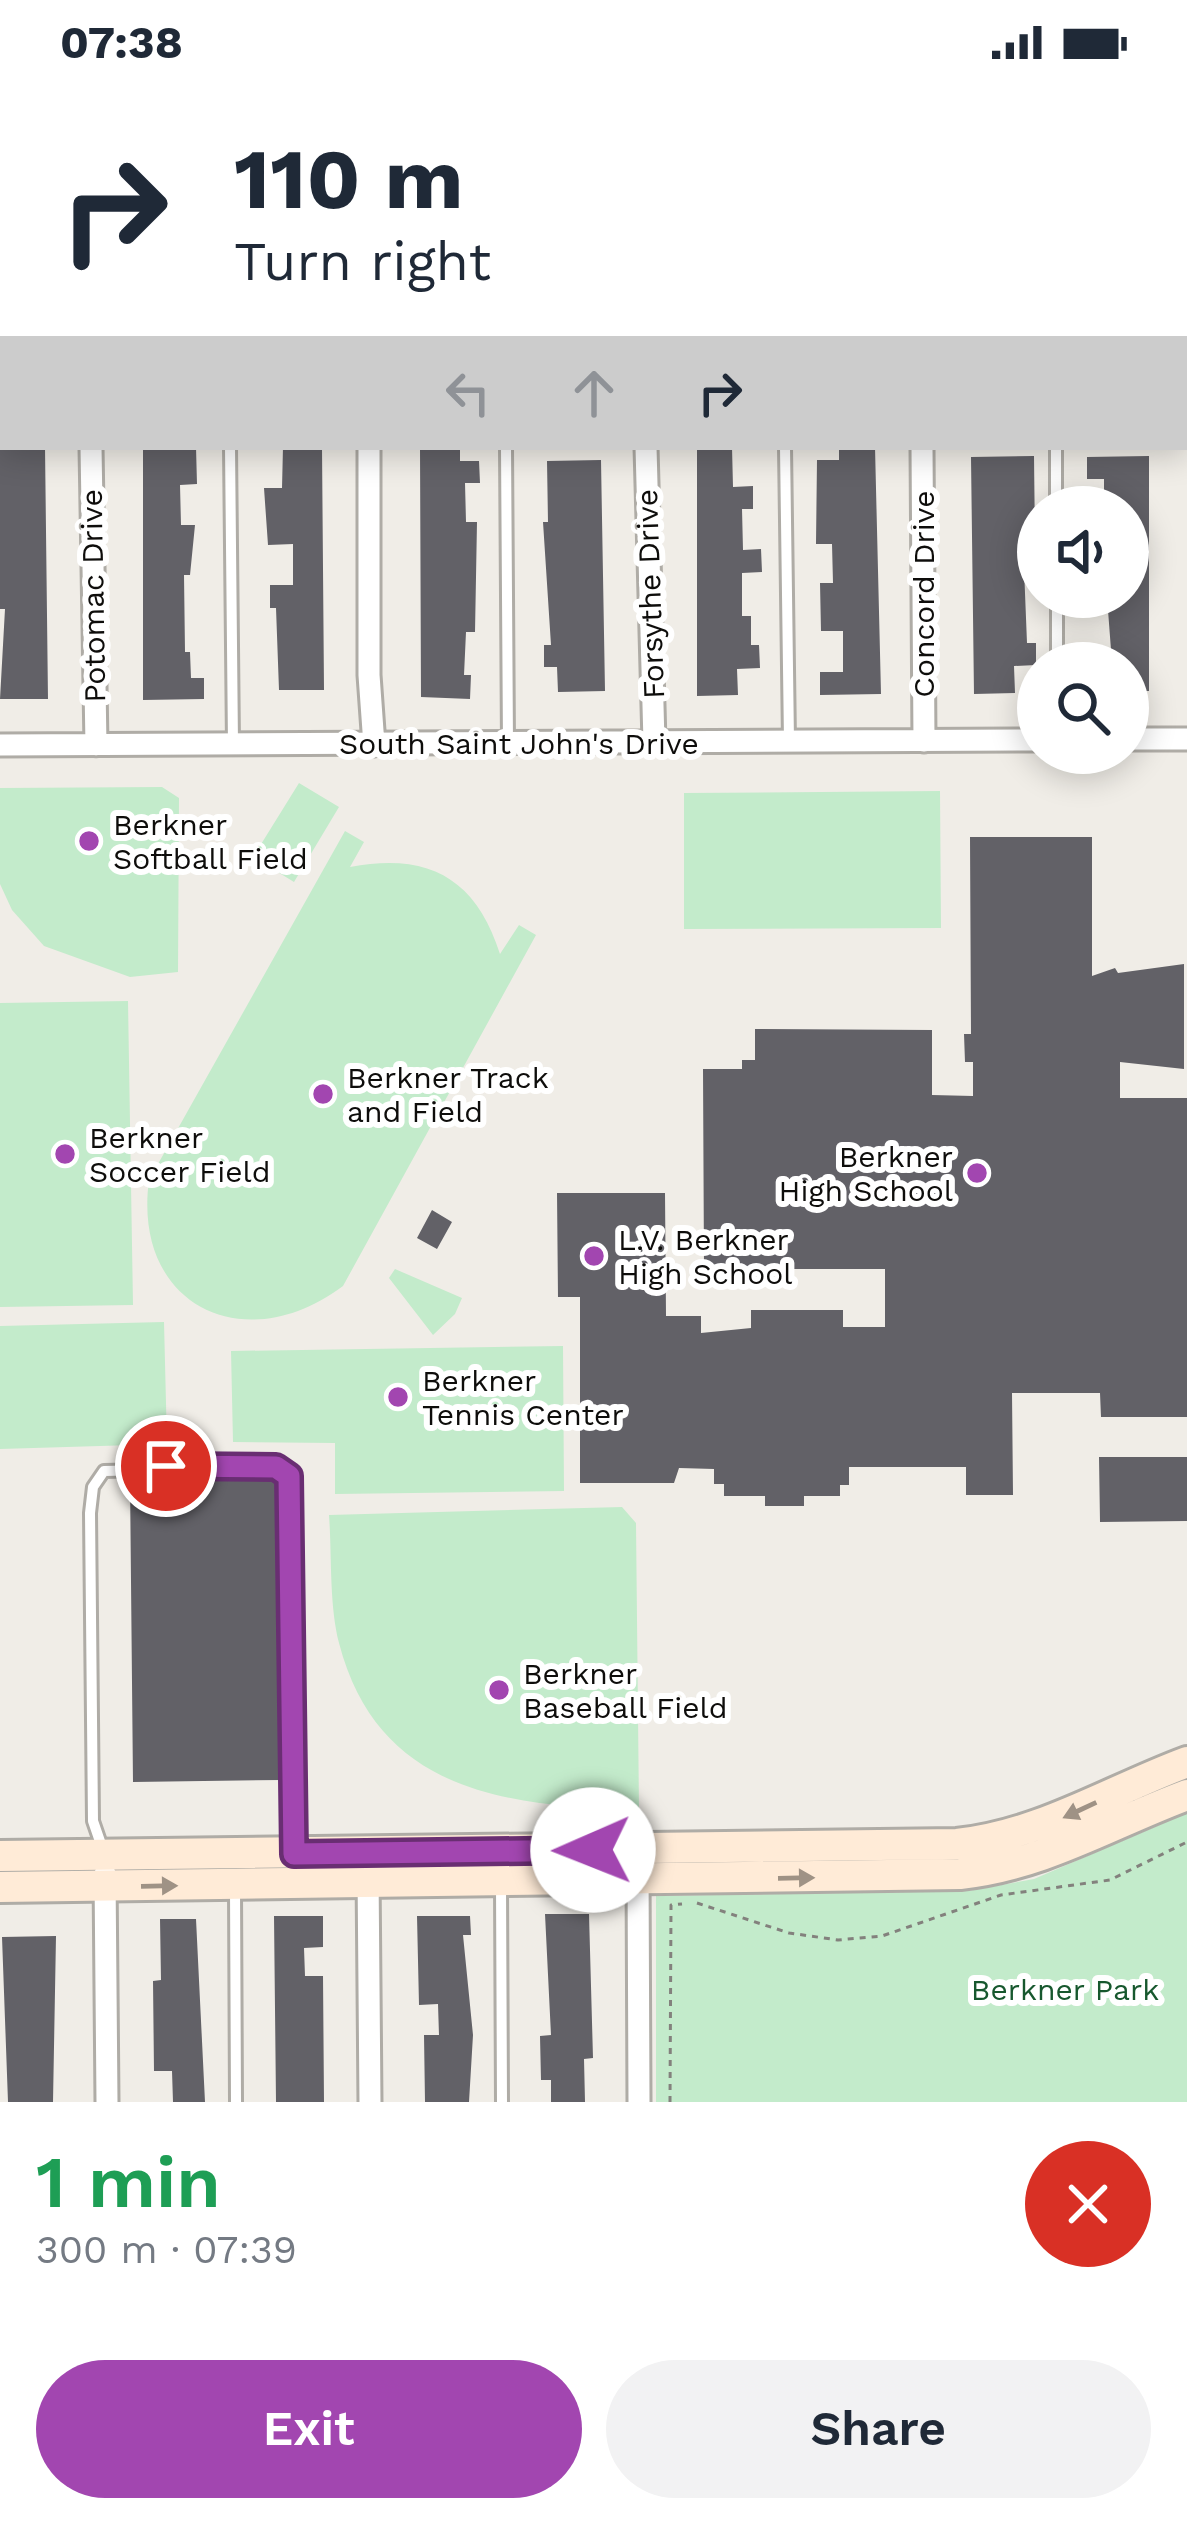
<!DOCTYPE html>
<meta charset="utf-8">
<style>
:root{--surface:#fff;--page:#f2f2f3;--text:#1f2937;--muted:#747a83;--accent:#a246b0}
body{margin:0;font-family:"Work Sans",sans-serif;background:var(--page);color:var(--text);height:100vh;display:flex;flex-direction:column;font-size:45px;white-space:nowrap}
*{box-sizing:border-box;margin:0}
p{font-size:39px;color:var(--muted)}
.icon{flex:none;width:66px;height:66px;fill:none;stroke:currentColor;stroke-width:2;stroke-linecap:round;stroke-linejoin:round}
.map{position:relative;height:2018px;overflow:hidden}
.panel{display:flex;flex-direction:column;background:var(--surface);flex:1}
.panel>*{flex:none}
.banner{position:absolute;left:0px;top:0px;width:1188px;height:366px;box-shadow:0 6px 30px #0003;background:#fff;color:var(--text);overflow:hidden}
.tools{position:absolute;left:1017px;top:402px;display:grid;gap:24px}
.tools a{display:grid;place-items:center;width:132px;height:132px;border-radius:50%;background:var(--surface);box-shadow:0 6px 30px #0003;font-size:60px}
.pin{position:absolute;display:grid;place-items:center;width:102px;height:102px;color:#fff;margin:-51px;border:6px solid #fff;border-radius:50%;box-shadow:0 3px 12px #0007}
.me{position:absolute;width:132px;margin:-66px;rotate:269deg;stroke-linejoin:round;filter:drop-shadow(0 0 9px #0008)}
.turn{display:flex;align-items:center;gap:42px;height:252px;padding:0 36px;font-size:54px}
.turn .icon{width:156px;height:156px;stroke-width:2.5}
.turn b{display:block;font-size:84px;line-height:102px}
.lanes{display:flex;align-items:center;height:114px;padding:0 36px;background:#0003;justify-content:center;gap:60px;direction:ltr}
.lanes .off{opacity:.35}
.round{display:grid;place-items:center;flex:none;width:126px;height:126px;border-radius:63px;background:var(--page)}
.overview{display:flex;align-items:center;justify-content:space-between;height:204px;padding:0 36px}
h1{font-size:72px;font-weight:600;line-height:90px;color:#1e9e55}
.button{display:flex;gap:24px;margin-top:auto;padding:24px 36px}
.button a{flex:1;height:138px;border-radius:72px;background:var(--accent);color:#fff;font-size:48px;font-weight:600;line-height:138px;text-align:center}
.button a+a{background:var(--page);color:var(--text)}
.status{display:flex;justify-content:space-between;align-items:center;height:84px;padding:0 60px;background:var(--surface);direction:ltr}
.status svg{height:33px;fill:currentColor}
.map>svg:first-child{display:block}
</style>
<div class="status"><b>07:38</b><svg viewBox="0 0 49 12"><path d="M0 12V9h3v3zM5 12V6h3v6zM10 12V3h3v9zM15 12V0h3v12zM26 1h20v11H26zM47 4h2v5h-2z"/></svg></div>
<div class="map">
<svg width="1187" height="2018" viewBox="0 0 1187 2018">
<rect width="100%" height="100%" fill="#f0ede7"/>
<path fill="#c3ebcb" d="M299,699L339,723L294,798L253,773Z
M162,703L179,714L178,888L130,893L44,862L12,826L0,800V704Z
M940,707L941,844L684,845V709Z
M345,747L364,758L350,783C428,768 476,794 500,870L519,841L536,851L343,1202C245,1276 132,1222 149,1096Z
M128,917L133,1221L0,1223V919Z
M395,1185L462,1214L455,1230L433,1251L389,1194Z
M164,1238L167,1360L0,1365V1242Z
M563,1262L564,1407L335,1410V1359L233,1358L231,1267Z
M622,1423L636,1439L639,1726C507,1722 378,1709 339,1559C329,1520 332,1472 329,1431Z
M1187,1729V2018H656V1812L968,1807L1034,1795Z"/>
<path fill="#626167" d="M0,363H45L48,615H0L5,525H0Z
M143,363H196L197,400L180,401L181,441H195L190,491H184L185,568H190L191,594H204V615L143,616Z
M283,363H322L324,606H279L276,524H270V501H293V460L268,461L264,404H282Z
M420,363H460V377H479L480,399H465L466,438H477L475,548H466L464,591H471L470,615L421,613Z
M697,363H732L733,403L753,402V425H742L743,466L761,465L762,488L742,489V532H751V561H759L760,584L737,585L738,611L697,612Z
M839,363H875L881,610L820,611V588H843V547H821L820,499H833L832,460H816L817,376H839Z
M1034,372L1035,458L1024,459V484L1027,559H1036V581L1014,582L1015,609L974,610L971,373Z
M1149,372V607H1128V579H1112L1107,513H1128V423H1104V395H1087V373Z
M601,376L605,607L558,608L557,583H544V561H551L543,438H548L547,377Z
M970,753H1092V892L1115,884L1118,889L1184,880V985L1120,978V1014H1187V1333H1101L1100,1309H1012L1013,1411H966V1383H849V1401H840V1412H804V1422H765V1412H724V1400H714V1385L679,1384L674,1399H580V1213H558L557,1109H665L666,1232H701V1249L751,1244V1226H843V1243H885V1185H704L703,985H742V976H755V945L932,946V1011L973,1012V978H965L964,950H971Z
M432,1126L452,1138L437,1165L417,1154Z
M1099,1373H1187V1437L1100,1438Z
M276,1395L281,1696L133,1698L130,1396Z
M545,1830H589L593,1974L584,1975L585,2018H551V1996H541L540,1952L551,1951Z
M274,1832H323V1863L304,1864L305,1892H323L324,2018H276Z
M417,1832H470L471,1851H463L473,1951L469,2018H425L424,1951H439L438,1920L419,1921Z
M160,1835H196L205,2018H173L172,1987H154L153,1897L161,1896Z
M56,1852L53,2018H8L2,1853Z"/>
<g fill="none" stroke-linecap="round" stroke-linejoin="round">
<defs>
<path id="lane" d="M227,0V3
M503,0V3
M779,0V3
M1053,0V3
M230,363L233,660
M506,363L508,659
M785,363L789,657
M1056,363V423
M1057,513V579
M104,1769L93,1737L90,1429L93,1403L104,1387L276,1383L289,1392L294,1763
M501,1801L502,2018
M235,1805L236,2018"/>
<path id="street" d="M87,0V3
M364,0V3
M642,0V3
M917,0V3
M91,363L96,661
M369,363V591L374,661
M646,363L654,658
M922,363L924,657
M1128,655H1187
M0,661L1038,656
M638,1784L639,2018
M368,1788L370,2018
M105,1790L107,2018"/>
<path id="secondary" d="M0,1772L957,1760C1041,1751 1109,1707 1187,1678
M0,1803L960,1790C1044,1781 1109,1740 1187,1711"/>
</defs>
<use href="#lane" stroke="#afaca6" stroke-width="16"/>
<use href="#street" stroke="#afaca6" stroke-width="27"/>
<use href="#secondary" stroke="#afaca6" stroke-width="36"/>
<path stroke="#83817d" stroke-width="3" stroke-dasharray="6 6" stroke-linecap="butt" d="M697,1819L789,1849L838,1856L882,1852L1001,1811L1110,1796L1187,1758
M670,2018L671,1821L682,1820"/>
<use href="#lane" stroke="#fff" stroke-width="10"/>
<use href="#street" stroke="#fff" stroke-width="21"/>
<use href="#secondary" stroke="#ffebd7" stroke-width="30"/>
</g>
<defs><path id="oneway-solid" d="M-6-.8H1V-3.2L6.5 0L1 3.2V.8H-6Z" transform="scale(3)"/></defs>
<g fill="#9f9285">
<use href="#oneway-solid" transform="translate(1080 1726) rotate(155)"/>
<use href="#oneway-solid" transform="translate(796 1794) rotate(-1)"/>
<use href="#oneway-solid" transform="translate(159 1802) rotate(-1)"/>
</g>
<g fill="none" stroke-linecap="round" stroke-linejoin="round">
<defs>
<path id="route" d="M166,1382L276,1383L289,1392L294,1770L593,1766"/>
</defs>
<use href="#route" stroke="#692e72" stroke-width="30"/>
<use href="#route" stroke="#a246b0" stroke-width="21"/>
</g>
<g fill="#a246b0" stroke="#fff" stroke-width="4.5">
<circle cx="89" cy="757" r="12"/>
<circle cx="323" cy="1010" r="12"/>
<circle cx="65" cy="1070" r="12"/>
<circle cx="977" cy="1089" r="12"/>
<circle cx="594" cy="1172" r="12"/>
<circle cx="398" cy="1313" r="12"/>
<circle cx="499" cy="1606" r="12"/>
</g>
<g text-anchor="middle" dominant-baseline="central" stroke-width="12" stroke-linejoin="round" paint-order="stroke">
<g font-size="30" fill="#0e0d0b" stroke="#fff">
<text transform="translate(650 510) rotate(-92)">Forsythe Drive</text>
<text transform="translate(923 510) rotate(-90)">Concord Drive</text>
<text transform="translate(93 512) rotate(-91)">Potomac Drive</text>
<text x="519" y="659">South Saint John's Drive</text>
</g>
<g font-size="30" fill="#0e0d0b" stroke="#fff" text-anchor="start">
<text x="113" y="740">Berkner<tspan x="113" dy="34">Softball Field</tspan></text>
<text x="347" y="993">Berkner Track<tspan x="347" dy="34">and Field</tspan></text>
<text x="89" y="1053">Berkner<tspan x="89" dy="34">Soccer Field</tspan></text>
<text x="953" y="1072" text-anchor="end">Berkner<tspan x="953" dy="34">High School</tspan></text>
<text x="618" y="1155">L.V. Berkner<tspan x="618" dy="34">High School</tspan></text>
<text x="422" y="1296">Berkner<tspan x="422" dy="34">Tennis Center</tspan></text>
<text x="523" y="1589">Berkner<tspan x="523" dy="34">Baseball Field</tspan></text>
</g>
<g font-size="30" fill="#17582e" stroke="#fff">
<text x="1065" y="1905">Berkner Park</text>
</g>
</g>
</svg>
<div class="tools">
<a><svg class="icon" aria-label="sound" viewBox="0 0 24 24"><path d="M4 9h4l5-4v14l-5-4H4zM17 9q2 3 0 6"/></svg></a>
<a><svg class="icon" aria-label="search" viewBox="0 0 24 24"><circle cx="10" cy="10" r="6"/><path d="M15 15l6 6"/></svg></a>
</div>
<div class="pin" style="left:166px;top:1382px;background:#d93025"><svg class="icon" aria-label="arrive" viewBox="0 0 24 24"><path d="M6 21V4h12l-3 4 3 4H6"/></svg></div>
<svg class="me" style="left:593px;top:1766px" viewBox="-20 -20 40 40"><circle r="19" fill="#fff"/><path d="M0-13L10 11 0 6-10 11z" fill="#a246b0"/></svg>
<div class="banner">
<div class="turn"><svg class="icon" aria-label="right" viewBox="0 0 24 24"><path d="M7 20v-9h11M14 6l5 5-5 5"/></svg><div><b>110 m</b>Turn right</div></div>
<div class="lanes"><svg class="icon off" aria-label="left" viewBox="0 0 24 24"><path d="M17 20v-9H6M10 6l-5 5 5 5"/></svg><svg class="icon off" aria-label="ahead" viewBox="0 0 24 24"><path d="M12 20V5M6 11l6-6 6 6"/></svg><svg class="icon" aria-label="right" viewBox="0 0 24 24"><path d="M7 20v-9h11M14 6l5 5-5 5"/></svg></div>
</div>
</div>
<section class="panel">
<div class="overview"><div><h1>1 min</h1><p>300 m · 07:39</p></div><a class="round" style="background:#d93025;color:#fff"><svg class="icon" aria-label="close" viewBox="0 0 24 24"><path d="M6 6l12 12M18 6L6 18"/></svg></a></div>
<div class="button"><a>Exit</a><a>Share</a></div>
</section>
